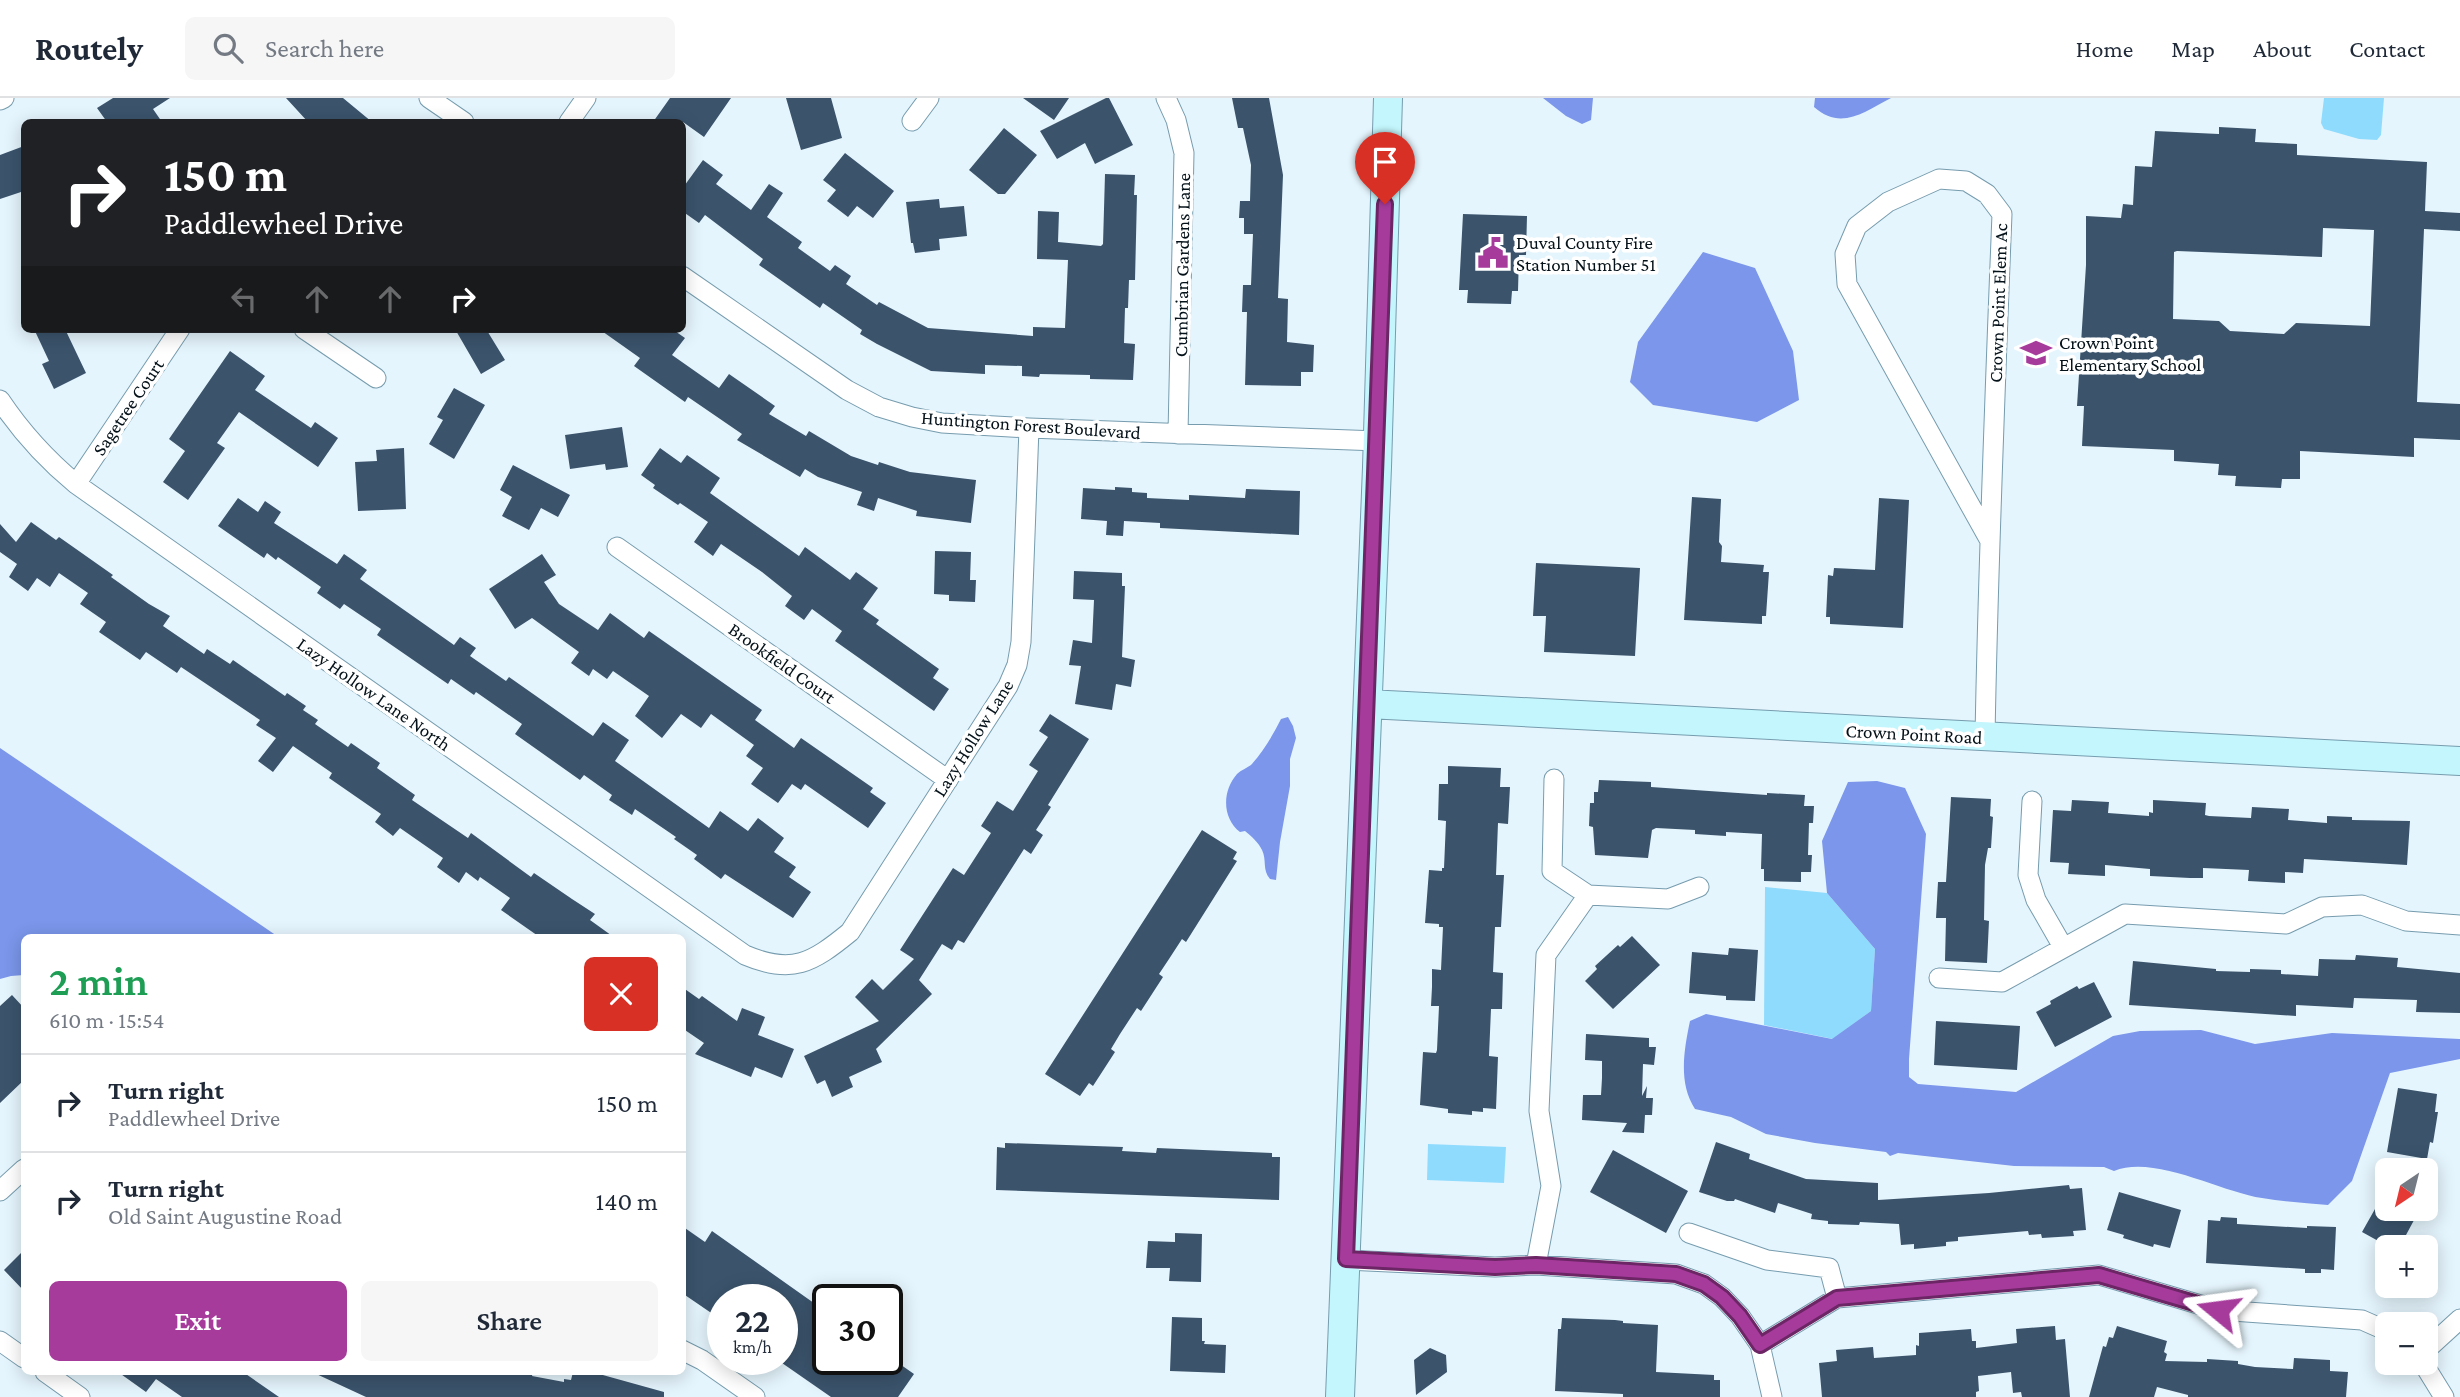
<!DOCTYPE html>
<meta charset="utf-8">
<style>
:root{--surface:#fff;--page:#f6f6f7;--text:#1f2937;--muted:#747a83;--line:#e0e1e3;--accent:#a63b9c}
body{margin:0;font-family:"Crimson Pro",serif;background:var(--page);color:var(--text);height:100vh;display:flex;flex-direction:column;font-size:26px;white-space:nowrap}
*{box-sizing:border-box;margin:0}
p{font-size:23px;color:var(--muted)}
.icon{flex:none;width:38px;height:38px;fill:none;stroke:currentColor;stroke-width:2;stroke-linecap:round;stroke-linejoin:round}
.map{position:relative;flex:1;overflow:hidden}
.details{position:absolute;left:21px;top:836px;width:665px;height:441px;display:flex;flex-direction:column;background:var(--surface);border-radius:10px;box-shadow:0 4px 18px #0003}
.details>*{flex:none}
.hud{position:absolute;left:21px;top:21px;width:665px;height:214px;border-radius:10px;box-shadow:0 4px 18px #0003;background:#202124;color:#fff;overflow:hidden}
.needle{width:46px;rotate:215deg}
.buttons{position:absolute;left:2375px;top:1060px;display:grid;gap:14px}
.buttons a{display:grid;place-items:center;width:63px;height:63px;border-radius:10px;background:var(--surface);box-shadow:0 4px 18px #0003;font-size:35px}
.speed{position:absolute;left:707px;top:1186px;display:flex;gap:14px;font-size:35px;font-weight:700;text-align:center}
.speed>*{display:grid;place-content:center;width:91px;height:91px;border-radius:50%;background:var(--surface);box-shadow:0 4px 18px #0003;line-height:1}
.speed small{font-size:18px;font-weight:400}
.speed .limit{border:4px solid #111;border-radius:10px;background:#fff;color:#111}
.pin{position:absolute;display:grid;place-items:center;width:60px;height:60px;color:#fff;margin:-72px -30px;border-radius:50% 50% 50% 0;rotate:-45deg;box-shadow:0 0 7px #0007}
.pin .icon{rotate:45deg}
.me{position:absolute;width:77px;margin:-38px;rotate:286deg;stroke-linejoin:round;filter:drop-shadow(0 0 5px #0008)}
.turn{display:flex;align-items:center;gap:24px;height:147px;padding:0 28px;font-size:32px}
.turn .icon{width:91px;height:91px;stroke-width:2.5}
.turn b{display:block;font-size:49px;line-height:60px}
.lanes{display:flex;align-items:center;height:66px;padding:0 28px;background:#0003;justify-content:center;gap:35px;direction:ltr}
.lanes .off{opacity:.35}
.round{display:grid;place-items:center;flex:none;width:74px;height:74px;border-radius:10px;background:var(--page)}
.headline{display:flex;align-items:center;justify-content:space-between;height:119px;padding:0 28px}
h1{font-size:42px;font-weight:600;line-height:52px;color:#1e9e55}
.action{display:flex;gap:14px;margin-top:auto;padding:14px 28px}
.action a{flex:1;height:80px;border-radius:10px;background:var(--accent);color:#fff;font-size:28px;font-weight:600;line-height:80px;text-align:center}
.action a+a{background:var(--page);color:var(--text)}
ul{padding:0;list-style:none}
li{display:flex;align-items:center;gap:21px;height:98px;padding:0 28px;border-top:2px solid var(--line)}
li div{flex:1}
li b{display:block;font-size:26px}
li em{font-style:normal}
header{display:flex;align-items:center;gap:42px;box-sizing:border-box;height:98px;padding:0 35px;background:var(--surface);border-bottom:2px solid var(--line)}
header strong{font-size:33px}
nav{display:flex;gap:38px;margin-inline-start:auto;font-size:24px}
.search{width:490px;height:63px;background:var(--page);display:flex;align-items:center;gap:18px;box-sizing:border-box;padding:0 24px;border-radius:10px;color:var(--muted);font-size:26px}
.map>svg:first-child{display:block}
</style>
<header>
<strong>Routely</strong>
<div class="search"><svg class="icon" aria-label="search" viewBox="0 0 24 24"><circle cx="10" cy="10" r="6"/><path d="M15 15l6 6"/></svg>Search here</div>
<nav><a>Home</a><a>Map</a><a>About</a><a>Contact</a></nav>
</header>
<div class="map">
<svg width="2460" height="1299" viewBox="0 0 2460 1299">
<rect width="100%" height="100%" fill="#e5f5fd"/>
<path fill="#8fdbfd" d="M2324,0H2384L2381,37L2377,42L2359,41L2324,31L2321,25Z
M1765,789L1827,795L1875,851L1871,913L1833,941L1764,927Z
M1428,1046L1506,1049L1504,1085L1427,1082Z"/>
<path fill="#7b96ea" d="M1543,0H1593L1591,22L1582,26L1566,18Z
M1815,0H1891C1864,14 1841,33 1814,9Z
M1703,154L1755,170L1793,253L1799,302L1757,324L1653,307L1630,284L1638,244Z
M1288,619L1293,628L1296,640L1290,661V688L1280,744L1276,782L1270,781C1262,772 1267,762 1262,752C1259,745 1251,738 1245,733L1240,734C1222,720 1222,693 1237,676C1241,672 1247,670 1251,667C1263,654 1273,637 1281,621Z
M0,650L280,840H24V877L11,878L0,881Z
M1877,683L1905,690L1926,736L1909,961V979L1918,986L2016,994L2113,938L2140,933L2201,932L2255,946L2332,935L2460,941V961L2390,975L2352,1083L2328,1107C2306,1105 2284,1104 2262,1100C2221,1094 2154,1056 2114,1073L2104,1069L2014,1068L1898,1055L1890,1058L1886,1054L1815,1045L1766,1036L1731,1019L1695,1011C1678,985 1684,952 1690,923L1706,916L1832,941L1871,913L1875,851L1827,795L1822,743L1848,684Z"/>
<path fill="#3b546c" fill-rule="evenodd" d="M113,0H170L153,11L162,24H107L97,10Z
M286,0H343L372,24H308Z
M670,0H731L704,39L683,24H653Z
M786,0H831L842,40L801,52Z
M1023,0H1069L1054,22Z
M1106,0H1109L1133,47L1095,66L1085,45L1057,61L1040,33Z
M1232,0H1269L1283,77L1278,200L1288,201L1287,244L1314,247L1313,274H1301V288L1245,287L1247,214H1242L1243,187H1251L1253,136H1244V120H1239L1240,103H1250L1251,67L1243,30H1238Z
M2219,29L2256,31L2255,44L2297,46V57L2427,64L2425,113L2460,115V133L2424,131L2417,304L2460,306V342L2414,340V359L2300,353V381H2282L2281,390L2235,388L2236,378L2218,377L2219,366L2174,363V352L2082,348L2084,308H2077L2086,167V118L2121,120L2123,106L2133,107L2135,68L2152,69L2155,33L2219,36ZM2323,130L2374,132L2370,228L2296,225L2284,236L2230,233L2219,223L2173,221L2174,154L2177,153L2322,159Z
M1004,30L1037,57L1005,96H998L969,72Z
M24,48V93L0,101V57Z
M845,55L894,93L873,120L857,108L848,119L827,103L836,92L823,82Z
M703,62L723,77L716,86L751,112L769,86L783,95L767,119L802,144L798,150L830,173L835,167L851,178L846,186L877,207L879,204L928,230L1033,238V229L1065,230L1068,162L1037,161L1038,113L1059,114L1058,144L1101,148L1103,146L1105,76L1135,77L1134,97H1137L1135,182H1129L1128,210H1125L1124,245L1135,246L1133,282L1090,281V277L1040,276L1039,279L1022,278V268L985,267V276L931,273L877,246L860,236L862,232L823,205L820,210L759,167L763,161L705,117L699,125L682,113V91Z
M939,101L940,110L964,108L967,138L939,141L940,152L915,155L913,145H911L906,104Z
M1463,116L1527,118L1526,157H1519L1518,193H1512L1511,206L1467,205L1468,192H1459Z
M34,231H65L86,275L54,291L42,266L49,263Z
M455,231H486L505,262L481,276Z
M599,231H672L685,240L672,257L719,290L729,276L775,308L769,316L806,338L809,333L851,358L878,367L879,364L910,374L976,382L971,425L916,418L917,413L878,400L874,413L857,407L862,394L818,379L805,371L800,379L737,342L742,336L688,299L685,304L634,268L640,260Z
M230,253L265,278L255,292L311,330L315,324L338,340L318,369L239,314L217,345L225,350L188,402L163,384L185,353L169,341Z
M454,290L485,307L454,361L429,346L443,322L437,319Z
M622,329L628,369L606,372L605,366L570,371L565,337Z
M404,350L406,411L358,413L355,364L377,363L376,352Z
M660,350L681,365L687,357L720,380L710,395L799,458L805,449L850,482L856,474L878,490L863,511L879,522L876,526L939,571L933,580L949,591L934,613L835,543L842,533L812,511L804,522L785,508L792,498L762,474L721,446L713,458L694,444L708,424L680,405L678,407L653,390L655,387L641,377Z
M513,367L570,397L558,419L541,410L529,432L502,418L512,399L500,392Z
M1115,389L1132,390V394L1147,395V400L1189,402V397L1245,400L1246,391L1300,393L1299,437L1160,430V425L1124,423L1123,438L1106,437L1107,423L1081,421L1083,390L1115,392Z
M1692,399L1721,401L1719,444L1722,448L1721,464L1764,467L1763,474H1769L1766,518H1762V526L1684,522Z
M238,400L258,414L265,403L281,414L274,425L337,466L344,456L367,472L360,481L454,547L460,539L476,550L470,558L506,583L509,579L593,638L603,624L629,642L615,663L709,730L720,713L748,733L758,720L784,740L774,754L796,769L789,779L811,794L793,820L725,776L721,781L694,761L697,757L674,741L676,739L635,711L632,717L609,702L612,697L584,677L580,682L515,636L522,626L476,594L474,597L451,581L448,586L377,537L381,531L344,506L340,511L317,495L321,489L278,459L276,462L267,455L264,460L218,428Z
M1879,400L1909,402L1903,530L1830,526V519H1826L1828,477L1833,478L1834,470L1875,472Z
M31,424L56,442L59,439L113,477L111,479L149,506L170,518L163,528L204,556L207,551L230,566L233,562L285,598L287,595L306,608L303,612L318,622L315,626L348,649L351,645L380,665L377,670L415,697L412,702L468,740L471,735L531,779L534,775L572,801L595,816L590,822L615,840H541L501,812L510,800L480,779L478,783L466,774L459,785L437,769L443,760L400,730L393,738L375,724L381,716L329,680L332,675L293,648L273,674L258,663L276,640L256,627L260,622L181,569L177,575L146,554L140,562L99,534L106,524L80,506L88,495L59,475L50,489L37,480L28,493L9,479L17,466L0,454V426L16,444Z
M935,453L971,454L970,482H976L975,504L949,503V497L934,496Z
M542,456L556,477L544,484L559,506L598,532L610,515L644,540L649,533L762,612L755,622L794,650L801,640L873,690L870,694L886,705L868,730L805,686L801,692L792,686L778,705L751,686L763,670L746,658L754,647L711,616L701,630L681,616L662,640L635,618L649,598L613,573L607,581L593,571L589,578L571,565L579,554L532,520L515,531L489,491Z
M1536,465L1640,470L1635,558L1544,554L1546,518H1533Z
M1074,473L1122,475V488H1125L1122,559L1135,562L1131,589L1116,586L1112,612L1075,606L1081,568L1069,567L1073,542L1092,545L1094,502L1073,501Z
M1050,616L1089,641L1048,707L1051,709L1036,732L1043,737L1031,756L1024,751L964,845L958,842L952,852L942,846L919,882L932,896L876,951L882,964L849,979L853,989L832,999L825,982L817,986L804,958L879,923L855,899L872,881L883,892L914,861L900,852L953,770L964,777L991,735L981,728L997,703L1013,713L1038,673L1029,667L1048,639L1039,633Z
M1448,668L1501,670L1500,689H1510L1508,726L1498,725L1496,777H1504L1501,829H1495L1493,874L1503,875L1502,911H1491L1489,958L1498,959L1496,1011L1483,1010V1014L1472,1013V1017L1448,1015V1011L1420,1007L1423,954L1436,955L1437,952L1439,908H1431L1432,889V871L1441,872L1443,829H1439V826L1425,825L1429,772L1442,773V770H1444L1446,723L1438,722L1439,686H1448Z
M1599,682L1651,684V689L1767,697V695L1805,697L1804,708H1814L1813,725H1809L1808,757H1812L1811,774H1801V784L1764,783V771H1761L1762,736L1726,734V738L1695,736V732L1656,730L1652,732L1648,760L1595,757L1593,729L1589,728L1590,705H1594V694H1598Z
M1951,699L1991,701L1990,718L1993,719L1991,750H1988L1985,767L1984,822L1989,823L1987,865L1945,863L1946,820H1936L1938,784H1946Z
M2072,702L2109,704L2108,715L2149,718V714L2153,715V702L2206,705L2205,717L2209,718L2251,720L2252,709L2289,711L2288,722L2327,725V718L2352,719V722L2410,723L2407,767L2304,761L2303,775L2285,774V785L2248,783L2249,772L2203,770V780H2190L2150,778V771L2105,767V778L2068,776L2069,765L2050,764L2053,712L2071,713Z
M1202,732L1237,754L1233,761L1237,763L1186,844L1182,841L1169,861L1159,876L1163,879L1141,913L1137,910L1120,936L1111,951L1115,954L1093,988L1089,985L1080,998L1045,976Z
M1632,838L1660,867L1613,911L1585,883L1597,871L1595,868L1618,847L1620,849Z
M1729,850L1758,852L1755,903L1726,902V898L1689,895L1692,854L1728,857Z
M2356,857L2398,860L2397,869L2460,875V915L2416,914L2417,902L2354,900L2353,910L2296,907V918L2129,907L2133,863L2216,871V873L2250,874V871L2281,872V876L2318,878L2319,861L2355,862Z
M2094,884L2112,919L2055,949L2036,914L2051,906L2050,903L2077,888L2079,891Z
M682,889L699,901L702,898L737,923L742,910L765,919L758,937L794,951L782,980L755,969L751,979L695,956L704,945L682,930Z
M12,897L24,910V982L0,1005V908Z
M1936,923L2020,928L2017,972L1934,967Z
M1586,936L1649,940V949H1656L1654,967L1643,966L1642,998L1647,988L1646,1000H1653L1652,1017H1645L1644,1035L1622,1034L1627,1025L1582,1022L1583,997H1601L1602,980V963L1585,962Z
M2398,990L2437,996L2435,1014H2438L2433,1045L2430,1044L2427,1061L2387,1054Z
M1716,1044L1750,1056L1749,1061L1806,1081L1878,1085V1102L1989,1095L2069,1087L2070,1091L2082,1090L2086,1132L2073,1133L2074,1138L2042,1140L2041,1136L2029,1137L2028,1133L1958,1139V1143L1946,1144V1148L1914,1151V1146L1901,1147L1899,1126L1860,1124L1859,1127L1828,1126V1123L1811,1121L1812,1116L1778,1105L1775,1115L1735,1101L1734,1103H1727L1699,1094Z
M1005,1045L1123,1049L1122,1053L1156,1055L1157,1050L1272,1055V1059H1280L1279,1102L996,1092L997,1049L1005,1050Z
M1613,1052L1688,1093L1666,1135L1590,1094Z
M2119,1094L2181,1112L2170,1150L2154,1146L2153,1149L2123,1140L2124,1137L2107,1132Z
M2375,1111H2420L2399,1150H2391L2362,1134Z
M2221,1119L2237,1120V1126L2307,1130V1128L2336,1129L2334,1172L2321,1171V1175H2305V1171L2206,1165L2208,1122L2220,1123Z
M682,1128L705,1144L712,1133L828,1215V1262H894L914,1276L898,1299H831L782,1265V1202H723V1223L682,1195Z
M1175,1135L1202,1136L1201,1184L1169,1183L1170,1170H1146L1148,1143L1175,1144Z
M24,1152V1193L4,1172Z
M1172,1219L1202,1220V1243H1205L1204,1246L1226,1247L1225,1275L1170,1273Z
M1562,1220L1615,1222L1623,1223V1225L1658,1227L1656,1274L1714,1277V1282H1720V1299H1623V1296L1555,1293L1558,1231H1561Z
M2055,1228L2056,1242L2065,1241L2070,1299H2022L2021,1294L2013,1295L2011,1274L1978,1278L1979,1293L1976,1294V1299H1822L1819,1265L1837,1263L1836,1252L1873,1249L1874,1260L1916,1257V1247L1919,1248V1235L1971,1231L1972,1243H1976V1250L2017,1245L2016,1231Z
M2117,1228L2167,1243L2164,1254L2167,1256L2165,1263L2207,1264V1261L2238,1263V1266L2255,1269L2293,1271L2294,1260L2330,1262V1273L2348,1274L2346,1299H2188V1297L2157,1289L2154,1299H2089L2103,1248L2106,1249L2109,1239L2113,1240Z
M1430,1250L1446,1257L1447,1274L1416,1297L1414,1262Z
M118,1274H243L279,1299H182L156,1281L146,1294Z
M312,1274H533L532,1278L564,1284V1281L571,1282L573,1274H592L664,1294V1299H366Z"/>
<g fill="none" stroke-linecap="round" stroke-linejoin="round">
<defs>
<path id="street" d="M429,0L464,24
M1166,0L1176,22L1184,55L1178,336
M0,2L4,0
M912,23L929,0
M569,24L586,0
M682,178L847,292L879,309L912,319L942,325L1029,330L1378,343
M304,231L376,280
M0,302C22,335 46,361 76,386L745,857C792,877 812,865 850,834L1008,588L1017,567L1021,544L1029,330
M76,386L180,231
M617,449L948,682
M1985,640C1988,465 1995,291 2002,116L1987,96L1966,83L1939,81L1888,104L1857,128L1845,156L1847,186L1990,443
M1554,681L1552,773L1588,797
M2032,703L2028,777L2036,802L2063,849
M1588,797L1668,801L1699,789
M1939,880L2002,884L2125,816L2286,826L2322,809L2362,807L2406,823L2460,827
M0,1093L24,1071
M1689,1135L1767,1162L1829,1170L1837,1200
M1346,1162L1495,1169L1536,1167L1676,1176L1704,1186L1722,1199L1740,1218L1760,1247L1772,1299
M1536,1167L1551,1088L1539,1013L1546,857L1588,797
M0,1243L24,1260
M1760,1247L1837,1200L2099,1177L2218,1212L2362,1222L2387,1233
M682,1252L702,1262L755,1299
M2426,1252L2460,1221
M2423,1265L2444,1299
M45,1274L80,1299"/>
<path id="secondary" d="M1368,606L2460,663
M1340,1299L1377,369L1388,0"/>
</defs>
<use href="#street" stroke="#769cae" stroke-width="21"/>
<use href="#secondary" stroke="#769cae" stroke-width="30"/>
<use href="#street" stroke="#fff" stroke-width="19"/>
<use href="#secondary" stroke="#c3f7fd" stroke-width="28"/>
</g>
<g fill="none" stroke-linecap="round" stroke-linejoin="round">
<defs>
<path id="route" d="M1385,106L1346,1161L1495,1169L1536,1167L1676,1176L1704,1186L1722,1199L1740,1218L1760,1247L1837,1200L2099,1177L2218,1212"/>
</defs>
<use href="#route" stroke="#6c2665" stroke-width="18"/>
<use href="#route" stroke="#a63b9c" stroke-width="12"/>
</g>
<defs>
<symbol id="civic-bare" viewBox="-9 -9 18 18"><path d="M-.6-6.5H3V-4.5H.6V-3L4-1V1h2V6H-6V1h2V-1L-.6-3ZM-1.2 2.5V6h2.4V2.5Z" fill="#a63b9c" stroke="#fff" stroke-width="2.5" paint-order="stroke"/></symbol>
<symbol id="school-bare" viewBox="-9 -9 18 18"><path d="M0-5L7-2L0 1L-7-2ZM-4 1L0 2.5L4 1V4Q0 6-4 4Z" fill="#a63b9c" stroke="#fff" stroke-width="2.5" paint-order="stroke"/></symbol>
</defs>
<g fill-rule="evenodd">
<use href="#civic-bare" x="1471" y="133" width="44" height="44"/>
<use href="#school-bare" x="2014" y="233" width="44" height="44"/>
</g>
<g text-anchor="middle" dominant-baseline="central" stroke-width="7" stroke-linejoin="round" paint-order="stroke">
<g font-size="19" fill="#041118" stroke="#fff" text-anchor="start">
<text x="1516" y="144">Duval County Fire<tspan x="1516" dy="22">Station Number 51</tspan></text>
<text x="2059" y="244">Crown Point<tspan x="2059" dy="22">Elementary School</tspan></text>
</g>
<g font-size="19" fill="#041118" stroke="#fff">
<text transform="translate(1182 167) rotate(-89)">Cumbrian Gardens Lane</text>
<text transform="translate(1998 205) rotate(-88)">Crown Point Elem Ac</text>
<text transform="translate(128 309) rotate(-56)">Sagetree Court</text>
<text transform="translate(1031 327) rotate(4)">Huntington Forest Boulevard</text>
<text transform="translate(782 565) rotate(35)">Brookfield Court</text>
<text transform="translate(374 596) rotate(35)">Lazy Hollow Lane North</text>
<text transform="translate(1914 636) rotate(3)">Crown Point Road</text>
<text transform="translate(973 640) rotate(-58)">Lazy Hollow Lane</text>
</g>
</g>
</svg>
<div class="buttons">
<a><svg class="needle" viewBox="-14 -14 28 28"><path d="M0-13l5 13h-10z" fill="#e53935"/><path d="M0 13l5-13h-10z" fill="#747a83"/></svg></a>
<a>+</a>
<a>−</a>
</div>
<div class="speed"><div>22<small>km/h</small></div><div class="limit">30</div></div>
<div class="pin" style="left:1385px;top:106px;background:#d93025"><svg class="icon" aria-label="arrive" viewBox="0 0 24 24"><path d="M6 21V4h12l-3 4 3 4H6"/></svg></div>
<svg class="me" style="left:2218px;top:1212px" viewBox="-20 -20 40 40"><path d="M0-17L14 15 0 8-14 15z" fill="#a63b9c" stroke="#fff" stroke-width="4"/></svg>
<div class="hud">
<div class="turn"><svg class="icon" aria-label="right" viewBox="0 0 24 24"><path d="M7 20v-9h11M14 6l5 5-5 5"/></svg><div><b>150 m</b>Paddlewheel Drive</div></div>
<div class="lanes"><svg class="icon off" aria-label="left" viewBox="0 0 24 24"><path d="M17 20v-9H6M10 6l-5 5 5 5"/></svg><svg class="icon off" aria-label="ahead" viewBox="0 0 24 24"><path d="M12 20V5M6 11l6-6 6 6"/></svg><svg class="icon off" aria-label="ahead" viewBox="0 0 24 24"><path d="M12 20V5M6 11l6-6 6 6"/></svg><svg class="icon" aria-label="right" viewBox="0 0 24 24"><path d="M7 20v-9h11M14 6l5 5-5 5"/></svg></div>
</div>
<section class="details">
<div class="headline"><div><h1>2 min</h1><p>610 m · 15:54</p></div><a class="round" style="background:#d93025;color:#fff"><svg class="icon" aria-label="close" viewBox="0 0 24 24"><path d="M6 6l12 12M18 6L6 18"/></svg></a></div>
<ul>
<li><svg class="icon" aria-label="right" viewBox="0 0 24 24"><path d="M7 20v-9h11M14 6l5 5-5 5"/></svg><div><b>Turn right</b><p>Paddlewheel Drive</p></div><em>150 m</em></li>
<li><svg class="icon" aria-label="right" viewBox="0 0 24 24"><path d="M7 20v-9h11M14 6l5 5-5 5"/></svg><div><b>Turn right</b><p>Old Saint Augustine Road</p></div><em>140 m</em></li>
</ul>
<div class="action"><a>Exit</a><a>Share</a></div>
</section>
</div>
